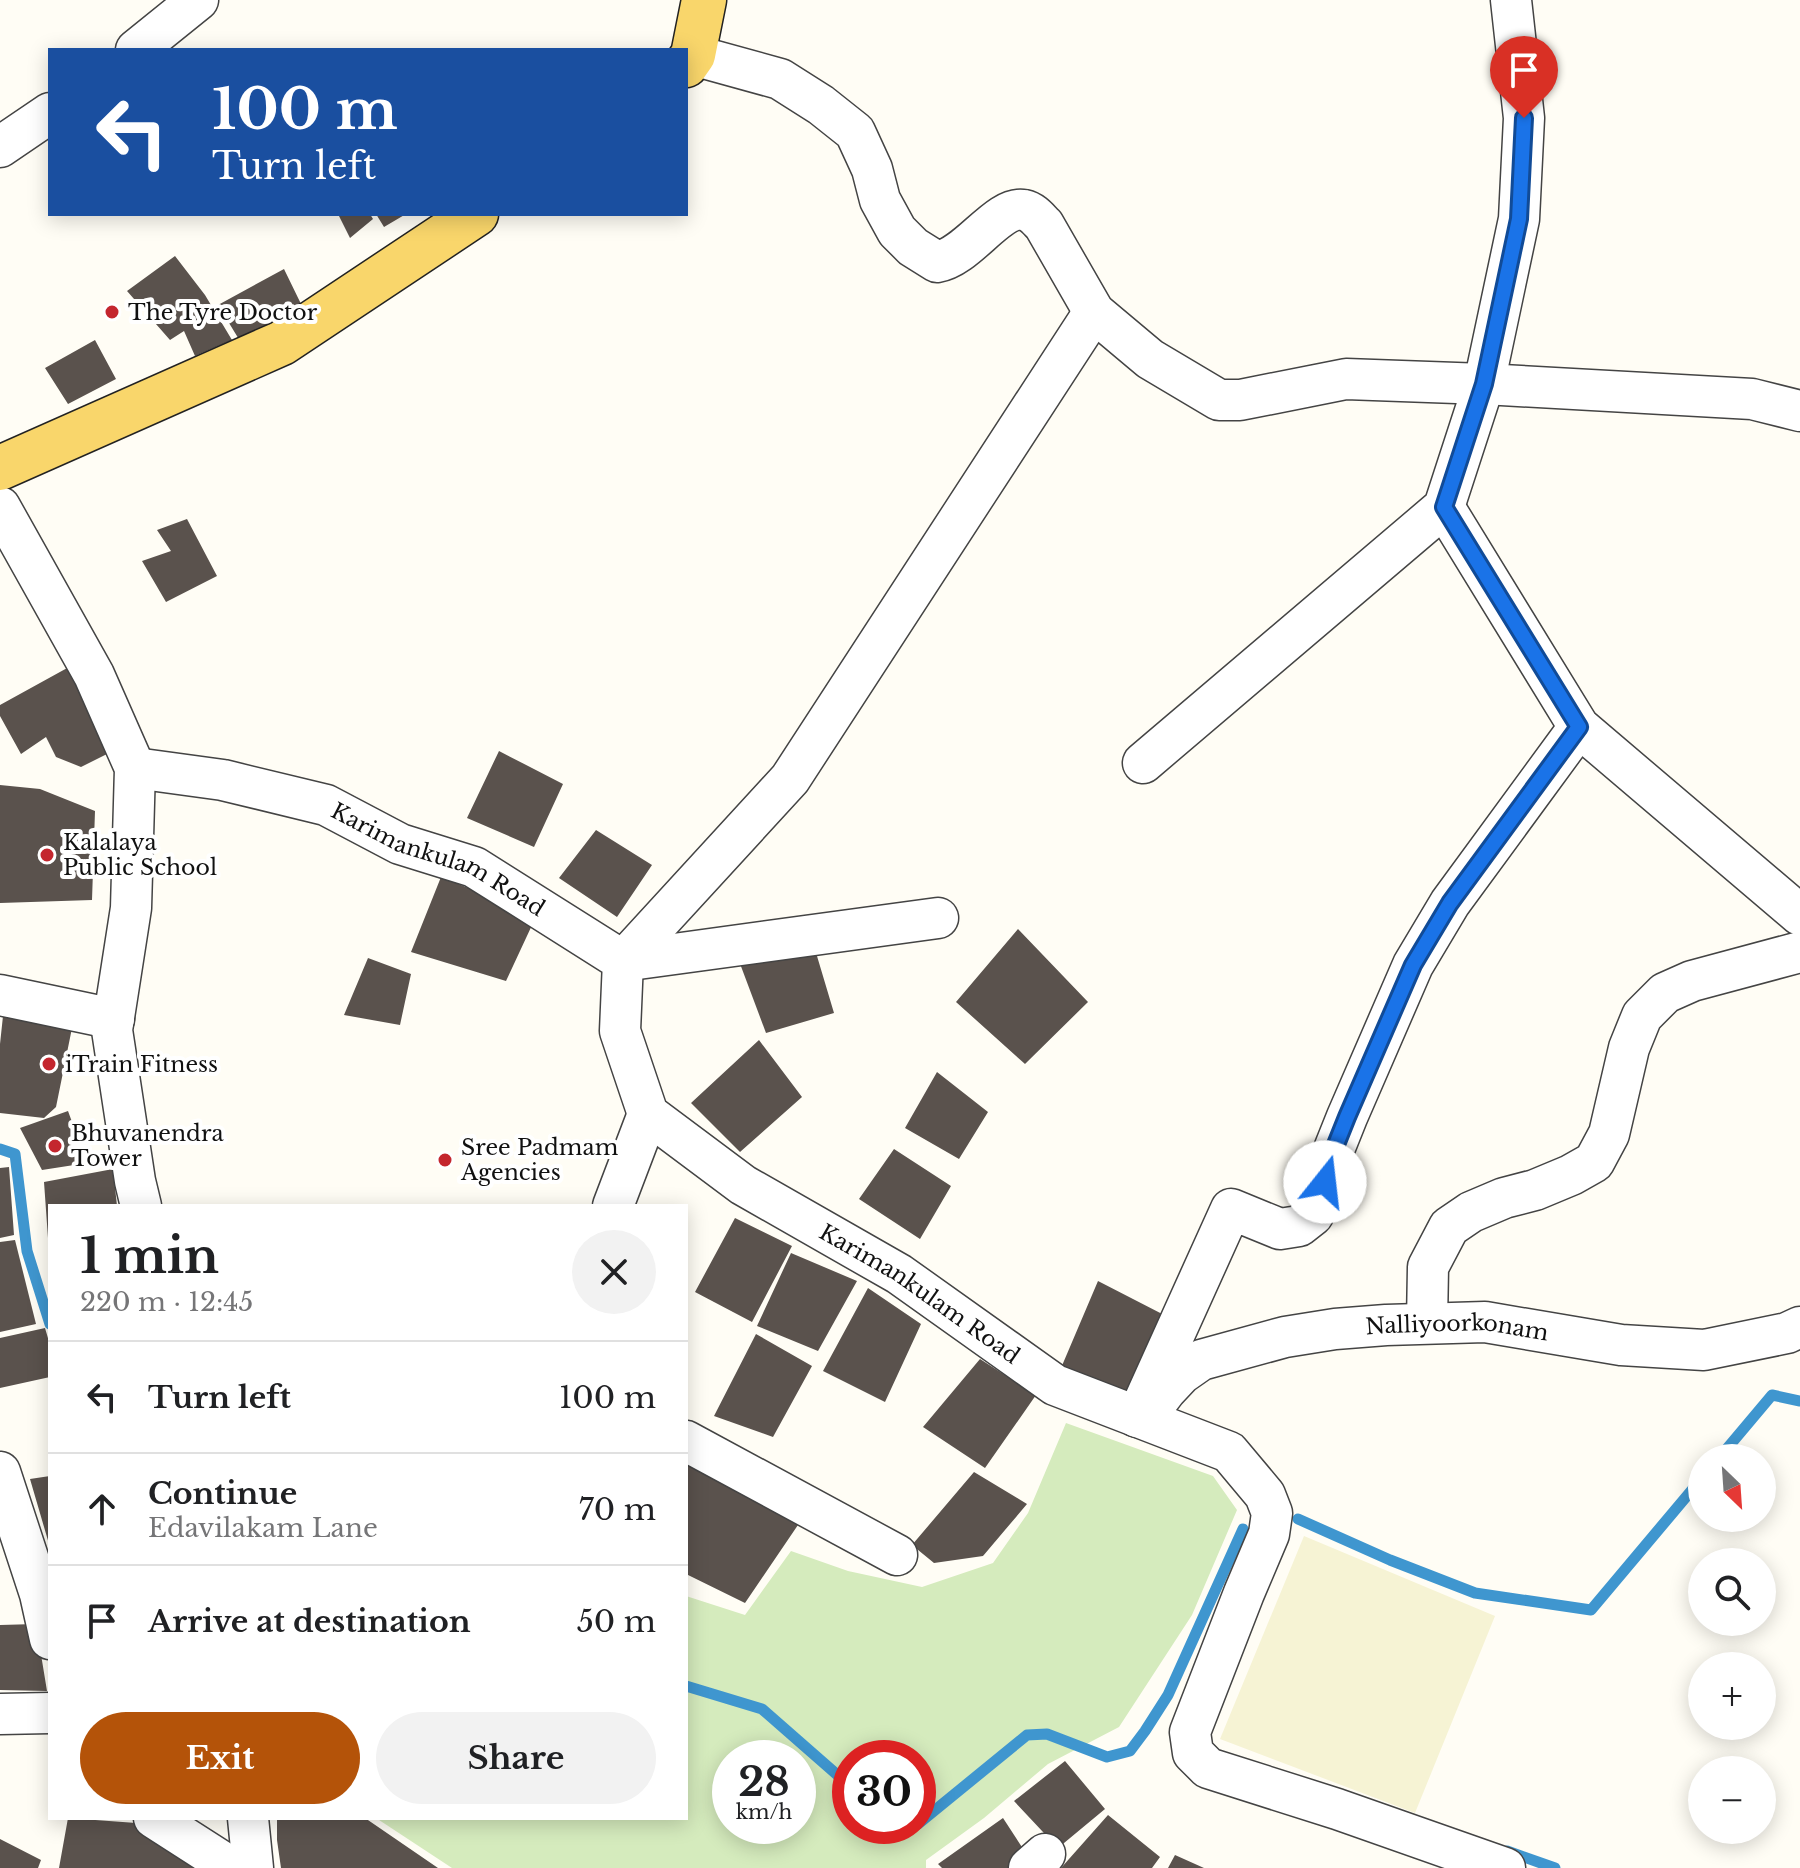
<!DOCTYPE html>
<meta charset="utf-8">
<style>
:root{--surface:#fff;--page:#f2f2f2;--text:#202124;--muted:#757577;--line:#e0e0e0;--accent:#b45309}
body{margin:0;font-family:"Libre Baskerville",serif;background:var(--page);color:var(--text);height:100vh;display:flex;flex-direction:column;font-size:30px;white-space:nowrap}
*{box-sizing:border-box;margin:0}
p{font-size:26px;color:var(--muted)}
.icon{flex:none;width:44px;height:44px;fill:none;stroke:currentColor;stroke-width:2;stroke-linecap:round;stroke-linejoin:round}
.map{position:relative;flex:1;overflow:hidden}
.panel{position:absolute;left:48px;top:1204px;width:640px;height:616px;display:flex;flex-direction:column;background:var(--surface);border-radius:0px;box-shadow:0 4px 20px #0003}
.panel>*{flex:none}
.hud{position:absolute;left:48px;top:48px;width:640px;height:168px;border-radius:0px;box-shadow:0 4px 20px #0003;background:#1a4fa0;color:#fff;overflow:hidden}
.needle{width:52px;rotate:155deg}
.controls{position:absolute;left:1688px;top:1444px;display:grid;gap:16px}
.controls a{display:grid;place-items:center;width:88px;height:88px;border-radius:50%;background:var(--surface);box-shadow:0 4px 20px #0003;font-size:40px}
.speed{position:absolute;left:712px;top:1740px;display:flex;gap:16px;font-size:40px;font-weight:700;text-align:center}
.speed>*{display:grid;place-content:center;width:104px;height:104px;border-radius:50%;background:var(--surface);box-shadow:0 4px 20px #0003;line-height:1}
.speed small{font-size:20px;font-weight:400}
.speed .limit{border:12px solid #d22;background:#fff;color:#111}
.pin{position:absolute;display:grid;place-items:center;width:68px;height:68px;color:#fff;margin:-82px -34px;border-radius:50% 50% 50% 0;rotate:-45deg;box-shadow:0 0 8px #0007}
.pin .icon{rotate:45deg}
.me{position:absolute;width:88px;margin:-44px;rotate:16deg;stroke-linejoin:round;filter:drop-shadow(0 0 6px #0008)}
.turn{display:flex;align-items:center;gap:28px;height:168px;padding:0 32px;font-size:36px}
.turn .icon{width:104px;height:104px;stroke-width:2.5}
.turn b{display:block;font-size:56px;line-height:68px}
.round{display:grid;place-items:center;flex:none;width:84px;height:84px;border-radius:42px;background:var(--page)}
.summary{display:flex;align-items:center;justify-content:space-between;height:136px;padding:0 32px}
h1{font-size:48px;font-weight:700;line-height:60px}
.primary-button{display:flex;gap:16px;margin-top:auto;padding:16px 32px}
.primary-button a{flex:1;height:92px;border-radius:48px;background:var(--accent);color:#fff;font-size:32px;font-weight:700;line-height:92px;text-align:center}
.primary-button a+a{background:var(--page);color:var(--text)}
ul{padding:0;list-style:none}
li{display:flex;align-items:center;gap:24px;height:112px;padding:0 32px;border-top:2px solid var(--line)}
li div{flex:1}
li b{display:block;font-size:30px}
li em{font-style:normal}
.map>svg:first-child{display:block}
</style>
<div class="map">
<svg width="1800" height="1868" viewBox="0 0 1800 1868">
<rect width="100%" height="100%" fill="#fffdf5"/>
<path fill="#f6f3d4" d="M1304,1536L1495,1616L1415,1813L1220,1739Z"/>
<path fill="#d5ebbd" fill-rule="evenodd" d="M1066,1423L1213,1476L1237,1510L1192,1615L1119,1727L1048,1764L984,1818L926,1860V1868H452L376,1818H686V1596L745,1615L791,1551L848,1571L922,1587L993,1563L1028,1513ZM730,1758H798V1826H730ZM918,1758V1826H850V1758Z"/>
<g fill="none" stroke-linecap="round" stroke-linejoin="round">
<path stroke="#3f96cf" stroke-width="11" d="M0,1149L15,1154L27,1251L50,1324
M1719,1458L1772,1395L1800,1401
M1298,1519L1390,1560L1475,1593L1591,1610L1702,1478
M686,1686L762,1709L850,1786
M918,1824L1027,1735L1047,1734L1107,1757L1130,1751L1145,1731L1168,1695L1243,1529
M901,1826L907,1828L913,1826
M1507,1851L1555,1868"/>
</g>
<path fill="#5a524d" d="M338,214H370L373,219L350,238Z
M376,214H406L384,227Z
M175,256L205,295L232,340L195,356L184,331L170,340L127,291Z
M284,269L302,306L240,341L218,305Z
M95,340L116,379L68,404L45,368Z
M187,519L217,576L166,602L142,561L171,551L157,530Z
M69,667L115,750L81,767L56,757L46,737L21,754L0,716V705Z
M499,751L563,784L534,847L467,818Z
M0,785L40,789L95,811L92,900L0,903Z
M596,830L652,865L617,917L559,878Z
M441,877L496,899L533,923L506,981L411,952Z
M1018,929L1088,1002L1025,1064L956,1002Z
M814,946L834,1013L766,1033L739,961Z
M368,958L411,974L400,1025L344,1015Z
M3,1016L72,1028L56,1107L44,1118L0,1113V1044Z
M759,1040L802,1097L740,1152L691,1103Z
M937,1072L988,1112L959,1159L905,1128Z
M68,1111L87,1163L42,1170L20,1128Z
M894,1149L951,1186L920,1239L859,1199Z
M9,1167L14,1235L0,1238V1168Z
M113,1169L117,1206H50V1238H48L44,1182Z
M735,1218L792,1246L752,1322L695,1292Z
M15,1240L36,1324L0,1332V1242Z
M791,1253L857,1281L818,1351L757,1326Z
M1098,1281L1168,1317L1135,1397L1061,1368Z
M868,1288L921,1324L885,1402L823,1371Z
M45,1328L50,1345V1377L0,1388V1338Z
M756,1334L812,1366L773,1437L714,1416Z
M980,1359L1036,1395L985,1468L923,1427Z
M686,1455L800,1522L745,1603L686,1574Z
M974,1472L1027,1504L983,1556L934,1563L912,1545Z
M50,1476V1544H49L30,1479Z
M36,1624L47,1691L0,1690V1625Z
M1065,1761L1105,1809L1058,1848L1014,1801Z
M1108,1815L1160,1857L1152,1868H1061Z
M68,1818L150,1824L191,1852L192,1868H59Z
M277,1818H365L438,1868H281L277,1840Z
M1003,1818L1031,1861L1022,1868H942L938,1864Z
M0,1839L41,1860L38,1868H0Z
M1175,1855L1204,1868H1168Z"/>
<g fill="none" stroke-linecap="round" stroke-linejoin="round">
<defs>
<g id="minor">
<path d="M136,50L198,0"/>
<path d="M693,55L780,79L821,105L855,132L872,169L880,200L897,231L913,247L937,262C968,257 998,205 1024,210C1033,212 1038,219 1044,225L1094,312L1150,359L1219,400H1240L1346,379L1484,384L1752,399L1800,411"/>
<path d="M0,147L50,113"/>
<path d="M0,507L94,675L135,768L131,908L112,1030L135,1181L141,1206"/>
<path d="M1444,507L1579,727L1800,915"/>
<path d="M1143,763L1444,507L1484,384L1519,219L1524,118L1511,0"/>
<path id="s1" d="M135,768L223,780L326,805L400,844L474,867L623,961L620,1031L648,1114L743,1185L899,1274L1055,1385L1229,1452L1265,1495L1272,1513L1269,1534L1244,1593L1190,1732L1193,1753L1208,1768L1337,1809L1505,1868"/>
<path d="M623,961L790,779L1094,312"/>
<path d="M623,961L938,918"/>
<path d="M0,995L114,1019"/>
<path d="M613,1206L648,1114"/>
<path d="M1427,1323L1428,1267L1449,1227L1471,1212L1504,1198L1535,1190L1571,1175L1594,1162L1609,1134L1629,1048L1642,1016L1665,993L1692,981L1800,952"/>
<path id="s2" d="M1153,1407L1166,1390L1181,1374L1201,1360L1285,1337L1335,1329L1386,1325L1485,1322L1621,1345L1704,1350L1787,1333L1800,1327"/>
<path d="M1137,1417L1231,1209L1280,1229L1299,1226L1313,1215L1321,1199L1331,1157L1347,1117L1413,965L1450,903L1579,727"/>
<path d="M686,1441L897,1555"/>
<path d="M0,1472L40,1594L50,1639"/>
<path d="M0,1714L50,1713"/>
<path d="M154,1818L232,1868"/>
<path d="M248,1818L253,1868"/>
<path d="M1029,1868L1045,1854"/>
</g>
<path id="major" d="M686,65L693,55L704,0
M0,468L282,343L476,214"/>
</defs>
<use href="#minor" stroke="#444" stroke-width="43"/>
<use href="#major" stroke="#222" stroke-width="47"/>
<use href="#minor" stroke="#fff" stroke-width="40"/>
<use href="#major" stroke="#f9d66b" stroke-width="44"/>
</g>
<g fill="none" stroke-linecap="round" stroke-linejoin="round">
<defs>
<path id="route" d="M1325,1182L1331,1157L1347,1117L1413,965L1450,903L1579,727L1444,507L1484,384L1519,219L1524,118"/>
</defs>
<use href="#route" stroke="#114b97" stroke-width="20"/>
<use href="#route" stroke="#1a73e8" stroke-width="14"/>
</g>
<g fill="#c4262e" stroke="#fff" stroke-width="3">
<circle cx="112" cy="312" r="8"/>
<circle cx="47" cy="855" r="8"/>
<circle cx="49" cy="1064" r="8"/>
<circle cx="55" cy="1146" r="8"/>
<circle cx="445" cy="1160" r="8"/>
</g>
<g text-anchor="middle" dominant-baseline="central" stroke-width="8" stroke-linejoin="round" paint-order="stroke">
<g font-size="22" fill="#111" stroke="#fff" text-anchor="start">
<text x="128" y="312">The Tyre Doctor</text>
<text x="63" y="842">Kalalaya<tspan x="63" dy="25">Public School</tspan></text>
<text x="65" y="1064">iTrain Fitness</text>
<text x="71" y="1133">Bhuvanendra<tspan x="71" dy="25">Tower</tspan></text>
<text x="461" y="1147">Sree Padmam<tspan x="461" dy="25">Agencies</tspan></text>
</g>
<g font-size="22" fill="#111" stroke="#fff">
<text stroke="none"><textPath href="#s1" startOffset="320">Karimankulam Road</textPath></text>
<text stroke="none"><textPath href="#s1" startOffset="1016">Karimankulam Road</textPath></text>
<text stroke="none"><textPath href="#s2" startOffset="328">Nalliyoorkonam</textPath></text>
</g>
</g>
</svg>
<div class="controls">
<a><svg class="needle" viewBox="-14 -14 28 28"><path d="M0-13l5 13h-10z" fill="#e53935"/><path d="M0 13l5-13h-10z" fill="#757577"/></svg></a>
<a><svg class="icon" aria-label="search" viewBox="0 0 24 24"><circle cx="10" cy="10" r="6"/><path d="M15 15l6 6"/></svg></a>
<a>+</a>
<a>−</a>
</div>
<div class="speed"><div>28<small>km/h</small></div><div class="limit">30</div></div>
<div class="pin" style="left:1524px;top:118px;background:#d93025"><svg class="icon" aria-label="arrive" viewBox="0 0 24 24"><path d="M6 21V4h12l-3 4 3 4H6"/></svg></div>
<svg class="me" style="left:1325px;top:1182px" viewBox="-20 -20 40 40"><circle r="19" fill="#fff"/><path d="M0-13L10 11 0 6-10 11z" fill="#1a73e8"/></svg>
<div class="hud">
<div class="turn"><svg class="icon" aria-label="left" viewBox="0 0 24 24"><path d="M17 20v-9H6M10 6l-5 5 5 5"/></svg><div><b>100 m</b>Turn left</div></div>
</div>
<section class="panel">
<div class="summary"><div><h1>1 min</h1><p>220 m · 12:45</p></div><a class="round"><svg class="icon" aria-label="close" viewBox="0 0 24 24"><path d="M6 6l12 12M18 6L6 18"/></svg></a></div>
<ul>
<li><svg class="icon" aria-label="left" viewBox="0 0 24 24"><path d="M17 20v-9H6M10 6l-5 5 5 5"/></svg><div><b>Turn left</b></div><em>100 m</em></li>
<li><svg class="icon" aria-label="ahead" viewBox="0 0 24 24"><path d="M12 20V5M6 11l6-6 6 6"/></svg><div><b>Continue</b><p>Edavilakam Lane</p></div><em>70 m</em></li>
<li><svg class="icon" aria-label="arrive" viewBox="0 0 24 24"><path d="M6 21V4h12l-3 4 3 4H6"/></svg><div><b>Arrive at destination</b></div><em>50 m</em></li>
</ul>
<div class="primary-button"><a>Exit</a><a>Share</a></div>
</section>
</div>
